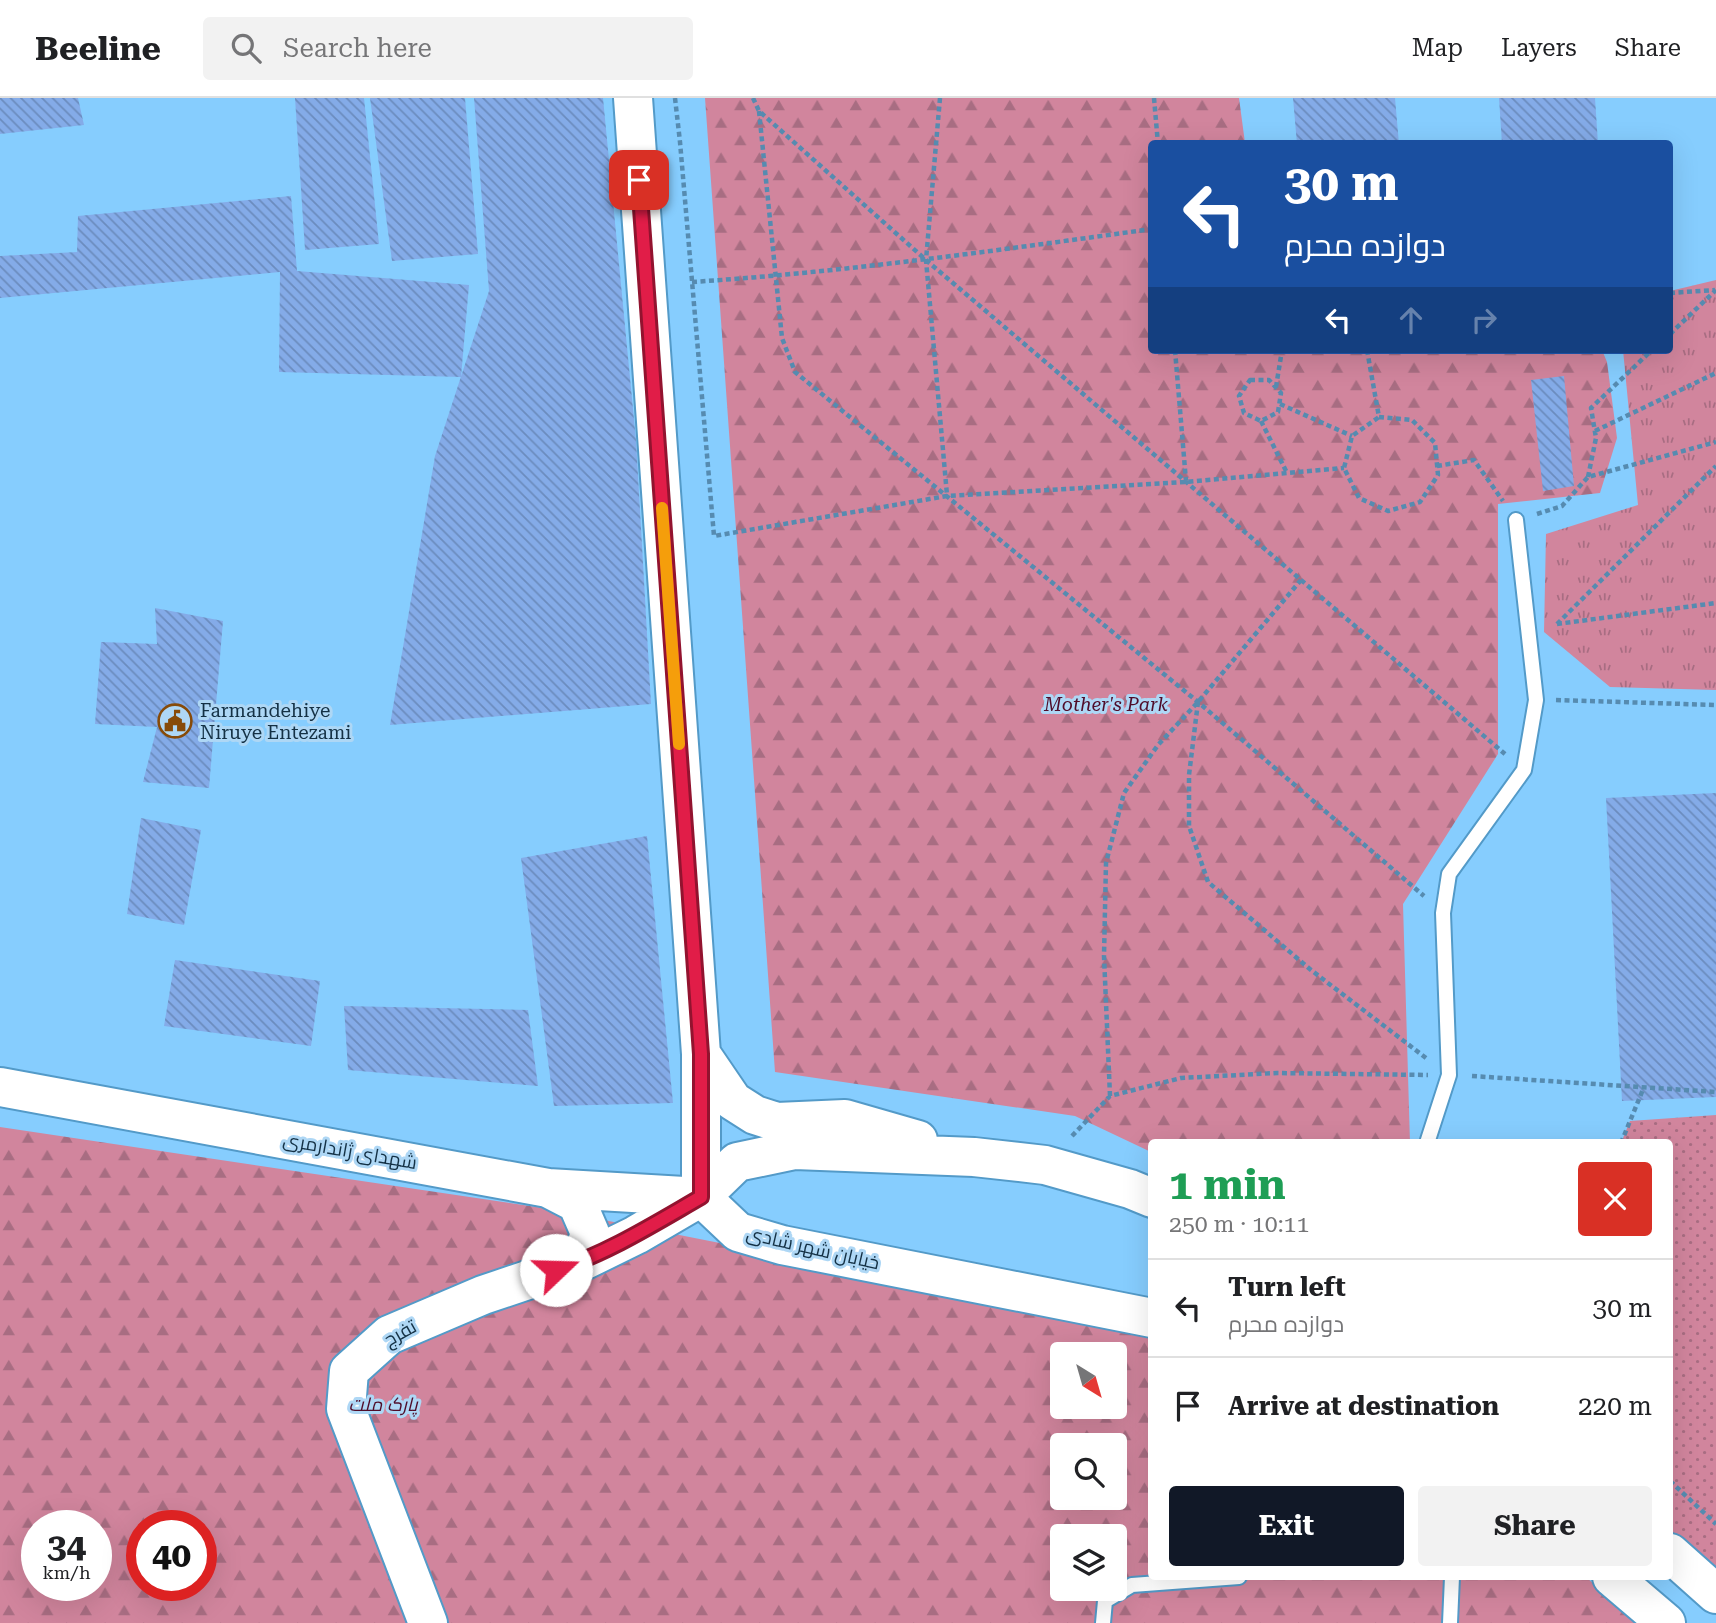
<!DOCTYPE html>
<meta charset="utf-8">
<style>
:root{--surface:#fff;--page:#f2f2f2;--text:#202124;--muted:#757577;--line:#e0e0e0;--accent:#111827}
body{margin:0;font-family:"Roboto Serif",Cairo,serif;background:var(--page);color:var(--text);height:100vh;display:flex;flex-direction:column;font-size:26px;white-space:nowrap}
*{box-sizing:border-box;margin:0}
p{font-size:23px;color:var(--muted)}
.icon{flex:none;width:38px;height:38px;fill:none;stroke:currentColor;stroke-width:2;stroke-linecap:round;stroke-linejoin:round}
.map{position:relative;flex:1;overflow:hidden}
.drawer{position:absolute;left:1148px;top:1041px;width:525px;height:441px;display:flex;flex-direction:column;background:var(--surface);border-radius:7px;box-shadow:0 7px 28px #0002}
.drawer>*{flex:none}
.top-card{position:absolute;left:1148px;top:42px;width:525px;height:214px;border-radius:7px;box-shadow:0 7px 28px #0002;background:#1a4fa0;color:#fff;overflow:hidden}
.needle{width:46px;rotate:143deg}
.controls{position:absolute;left:1050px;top:1244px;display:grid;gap:14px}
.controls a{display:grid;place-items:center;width:77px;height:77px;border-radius:7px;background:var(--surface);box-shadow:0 7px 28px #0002;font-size:35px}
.speed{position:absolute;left:21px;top:1412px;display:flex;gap:14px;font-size:35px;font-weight:700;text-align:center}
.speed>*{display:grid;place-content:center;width:91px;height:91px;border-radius:50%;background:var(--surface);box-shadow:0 7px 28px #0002;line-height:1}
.speed small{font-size:18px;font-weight:400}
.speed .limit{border:10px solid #d22;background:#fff;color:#111}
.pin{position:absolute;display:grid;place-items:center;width:60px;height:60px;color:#fff;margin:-30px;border-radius:14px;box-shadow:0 4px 10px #0006}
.me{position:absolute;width:77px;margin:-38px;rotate:69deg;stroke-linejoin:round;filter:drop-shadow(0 0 5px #0008)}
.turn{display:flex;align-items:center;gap:24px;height:147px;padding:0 21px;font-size:32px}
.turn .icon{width:91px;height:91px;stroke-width:2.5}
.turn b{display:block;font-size:49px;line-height:60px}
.lanes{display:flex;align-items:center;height:66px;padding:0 21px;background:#0003;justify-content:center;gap:35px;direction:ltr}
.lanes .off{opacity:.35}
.round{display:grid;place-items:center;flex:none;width:74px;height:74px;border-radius:7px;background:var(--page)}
.headline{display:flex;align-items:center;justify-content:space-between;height:119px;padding:0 21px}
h1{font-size:42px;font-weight:700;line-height:52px;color:#1e9e55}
.cta{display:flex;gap:14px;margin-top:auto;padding:14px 21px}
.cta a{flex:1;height:80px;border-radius:7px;background:var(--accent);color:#fff;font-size:28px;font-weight:700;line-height:80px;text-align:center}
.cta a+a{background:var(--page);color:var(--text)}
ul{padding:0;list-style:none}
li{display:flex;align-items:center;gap:21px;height:98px;padding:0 21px;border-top:2px solid var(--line)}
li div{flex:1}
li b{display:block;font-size:26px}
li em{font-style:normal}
header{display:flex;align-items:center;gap:42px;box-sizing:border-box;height:98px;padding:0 35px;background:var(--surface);border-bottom:2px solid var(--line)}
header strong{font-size:33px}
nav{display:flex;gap:38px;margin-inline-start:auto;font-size:24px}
.search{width:490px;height:63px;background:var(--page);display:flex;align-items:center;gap:18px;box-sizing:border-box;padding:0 24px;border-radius:7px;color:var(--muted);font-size:26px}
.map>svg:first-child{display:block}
</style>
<header>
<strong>Beeline</strong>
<div class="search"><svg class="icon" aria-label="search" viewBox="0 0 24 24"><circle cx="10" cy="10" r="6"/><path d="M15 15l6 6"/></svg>Search here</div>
<nav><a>Map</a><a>Layers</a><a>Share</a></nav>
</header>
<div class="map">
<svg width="1716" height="1525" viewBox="0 0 1716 1525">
<defs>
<pattern id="grass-tufts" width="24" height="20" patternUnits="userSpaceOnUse" patternTransform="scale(1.75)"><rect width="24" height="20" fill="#d1859d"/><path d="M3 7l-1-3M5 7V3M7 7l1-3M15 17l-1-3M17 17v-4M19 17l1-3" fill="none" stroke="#a86d82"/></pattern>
<pattern id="forest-firs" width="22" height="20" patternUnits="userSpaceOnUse" patternTransform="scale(1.75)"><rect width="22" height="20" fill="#d1859d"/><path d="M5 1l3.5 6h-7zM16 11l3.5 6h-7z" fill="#a86d82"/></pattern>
<pattern id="park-dots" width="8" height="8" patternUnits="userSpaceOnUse" patternTransform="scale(1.75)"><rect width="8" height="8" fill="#d1859d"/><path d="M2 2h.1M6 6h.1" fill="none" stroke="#a86d82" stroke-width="1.8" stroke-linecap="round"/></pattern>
<pattern id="building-back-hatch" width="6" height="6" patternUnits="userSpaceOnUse" patternTransform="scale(1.75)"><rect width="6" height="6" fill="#84abe8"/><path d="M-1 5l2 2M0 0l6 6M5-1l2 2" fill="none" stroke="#6b8cbe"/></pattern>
</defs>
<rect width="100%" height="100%" fill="#86cdfe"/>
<path fill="url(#grass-tufts)" d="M1716,182V592L1610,589L1544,534L1546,436L1638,407L1623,252H1670V193Z"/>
<path fill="url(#forest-firs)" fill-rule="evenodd" d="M705,0H1239L1245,45L1152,46V252H1602L1607,264L1617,340L1600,395L1498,406V656L1403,806L1410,1045H1152L1151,1054L1075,1018L775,974Z
M0,1029L543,1110L781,1157L1050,1214L1151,1240L1152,1479H1586L1637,1525H0ZM1062,1256H1115V1309H1062ZM1062,1348H1115V1400H1062ZM37,1428H96V1488H37ZM142,1428H201V1488H142ZM1062,1438H1115V1491H1062Z"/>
<path fill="url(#park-dots)" d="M1716,1017V1489L1670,1450V1045H1621L1630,1023Z"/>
<path fill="url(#building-back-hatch)" d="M0,0H78L84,27L0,36Z
M295,0H364L379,146L305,152Z
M370,0H465L478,156L392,163Z
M474,0H603L636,342L651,606L390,627L435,358L489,193Z
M1293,0H1395L1399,46H1297Z
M1499,0H1595L1598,46H1502Z
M291,98L297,173L469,187L461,279L279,274L280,174L0,200V158L77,154L78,118Z
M1564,278L1574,388L1543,393L1531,282Z
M155,510L223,523L209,690L143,684L157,629L95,626L101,544L157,546Z
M1716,695V999L1622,1003L1606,700Z
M141,720L201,732L184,827L127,816Z
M647,738L673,1005L554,1008L521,760Z
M175,862L320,883L311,948L164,928Z
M344,908L528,912L538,988L348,972Z"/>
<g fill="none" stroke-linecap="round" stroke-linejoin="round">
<defs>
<path id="lane" d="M1427,1045L1449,977L1443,815L1449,776L1524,672L1536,602L1516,422
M1103,1525L1105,1503L1132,1487L1239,1479
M1450,1525L1452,1479"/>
<path id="secondary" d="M633,0L701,956V1099
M701,956L733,1003L755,1017L777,1024L845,1021L918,1042
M0,989L548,1090L701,1099
M548,1090L577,1105L590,1135L581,1164
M701,1099L738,1134L782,1147L1152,1220
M1670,1455L1716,1496
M1612,1479L1666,1525
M428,1525L346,1311L349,1273L389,1237L483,1197L581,1164L636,1137L701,1099L737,1064L795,1052L974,1059L1045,1067L1130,1091L1152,1100"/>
</defs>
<use href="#lane" stroke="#539ac8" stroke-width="18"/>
<use href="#secondary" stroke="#539ac8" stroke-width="42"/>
<path stroke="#568bb0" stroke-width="4.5" stroke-dasharray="5 3.5" stroke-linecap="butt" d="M675,0L680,44L714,438L947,398L1186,384L1344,370
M753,0L759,13L926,162L1505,656
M940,0L926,162L947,397
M1154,0L1158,46
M759,13L782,240L795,274L1198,604L1424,798
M692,184C846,174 999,152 1152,131
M1670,195L1715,192
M1670,236L1716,192
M1175,252L1186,383
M1367,252L1379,319
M1250,282H1269L1281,295L1278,314L1261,323L1244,315L1239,298Z
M1276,289L1282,252
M1280,306L1352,338
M1379,319L1412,322L1435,345L1438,377L1420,404L1388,413L1359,400L1344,370L1352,338Z
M1261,323L1287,375
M1595,333L1716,275
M1437,368L1474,362L1503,403
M1588,379L1596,340L1591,310L1652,252
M1537,416L1562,408L1588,379L1716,344
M1557,526L1716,368
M1557,526L1716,505
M1556,602L1716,607
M1198,604L1189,677V728L1208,784L1311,872L1426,960
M1472,978L1716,994
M1110,998L1104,858L1106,765L1124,695L1158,647L1198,604L1301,482
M1072,1038L1110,998L1181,980L1277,975L1428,977
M1621,1045L1644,989
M1670,1383L1716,1426"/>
<use href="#lane" stroke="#fff" stroke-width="14"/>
<use href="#secondary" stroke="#fff" stroke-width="38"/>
</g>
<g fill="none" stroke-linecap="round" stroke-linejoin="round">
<defs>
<path id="route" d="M556,1172C608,1155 654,1126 701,1099V956L639,82"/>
</defs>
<use href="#route" stroke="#92132f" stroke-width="18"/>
<use href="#route" stroke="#e11d48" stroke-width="12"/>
<path stroke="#f59e0b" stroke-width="12" d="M662,410L679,646"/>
</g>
<defs>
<symbol id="civic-ring" viewBox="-11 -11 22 22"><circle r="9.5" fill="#aed7f5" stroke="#874b09" stroke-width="1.5"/><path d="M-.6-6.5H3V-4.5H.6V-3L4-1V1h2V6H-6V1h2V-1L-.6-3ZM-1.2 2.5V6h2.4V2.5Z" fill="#874b09"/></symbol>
</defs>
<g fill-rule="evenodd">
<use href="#civic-ring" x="156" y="604" width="38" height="38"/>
</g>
<g text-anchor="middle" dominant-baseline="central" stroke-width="6" stroke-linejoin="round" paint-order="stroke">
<g font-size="19" font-style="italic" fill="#4f0c29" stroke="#aed7f5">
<text x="1106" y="606">Mother's Park</text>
<text x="383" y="1306">پارک ملت</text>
</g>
<g font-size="19" fill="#143145" stroke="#aed7f5" text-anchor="start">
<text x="200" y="612">Farmandehiye<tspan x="200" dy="22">Niruye Entezami</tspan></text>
</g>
<g font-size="19" fill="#143145" stroke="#aed7f5">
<text transform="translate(350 1053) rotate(10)">شهدای ژاندارمری</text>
<text transform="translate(813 1150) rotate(13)">خیابان شهر شادی</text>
<text transform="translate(400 1235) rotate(-29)">تفرج</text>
</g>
</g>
</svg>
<div class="controls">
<a><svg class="needle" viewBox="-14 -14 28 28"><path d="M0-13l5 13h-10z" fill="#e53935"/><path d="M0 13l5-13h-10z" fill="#757577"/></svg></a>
<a><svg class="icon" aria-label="search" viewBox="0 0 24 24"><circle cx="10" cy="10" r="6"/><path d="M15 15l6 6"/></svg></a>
<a><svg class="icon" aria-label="layers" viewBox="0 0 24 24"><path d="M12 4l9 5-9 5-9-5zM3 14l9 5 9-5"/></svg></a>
</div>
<div class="speed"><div>34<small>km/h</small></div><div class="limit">40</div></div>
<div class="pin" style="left:639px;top:82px;background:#d93025"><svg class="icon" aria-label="arrive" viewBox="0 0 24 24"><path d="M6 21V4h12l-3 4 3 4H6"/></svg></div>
<svg class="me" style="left:556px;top:1172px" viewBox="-20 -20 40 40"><circle r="19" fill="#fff"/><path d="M0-13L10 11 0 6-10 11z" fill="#e11d48"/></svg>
<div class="top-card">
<div class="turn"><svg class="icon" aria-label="left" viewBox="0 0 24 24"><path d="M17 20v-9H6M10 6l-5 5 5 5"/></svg><div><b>30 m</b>دوازده محرم</div></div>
<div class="lanes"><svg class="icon" aria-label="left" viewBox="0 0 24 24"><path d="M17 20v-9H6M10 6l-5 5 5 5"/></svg><svg class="icon off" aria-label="ahead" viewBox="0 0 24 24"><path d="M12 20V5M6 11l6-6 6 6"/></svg><svg class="icon off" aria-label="right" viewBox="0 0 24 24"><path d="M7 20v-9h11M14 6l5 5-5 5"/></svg></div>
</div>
<section class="drawer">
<div class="headline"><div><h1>1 min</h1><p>250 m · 10:11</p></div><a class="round" style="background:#d93025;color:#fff"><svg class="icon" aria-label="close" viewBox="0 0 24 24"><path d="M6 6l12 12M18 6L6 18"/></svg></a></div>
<ul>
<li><svg class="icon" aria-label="left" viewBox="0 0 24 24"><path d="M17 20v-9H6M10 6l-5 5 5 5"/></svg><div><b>Turn left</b><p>دوازده محرم</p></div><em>30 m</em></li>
<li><svg class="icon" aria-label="arrive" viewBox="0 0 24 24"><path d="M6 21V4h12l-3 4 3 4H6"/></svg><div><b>Arrive at destination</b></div><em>220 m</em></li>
</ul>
<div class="cta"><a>Exit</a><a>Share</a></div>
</section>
</div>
